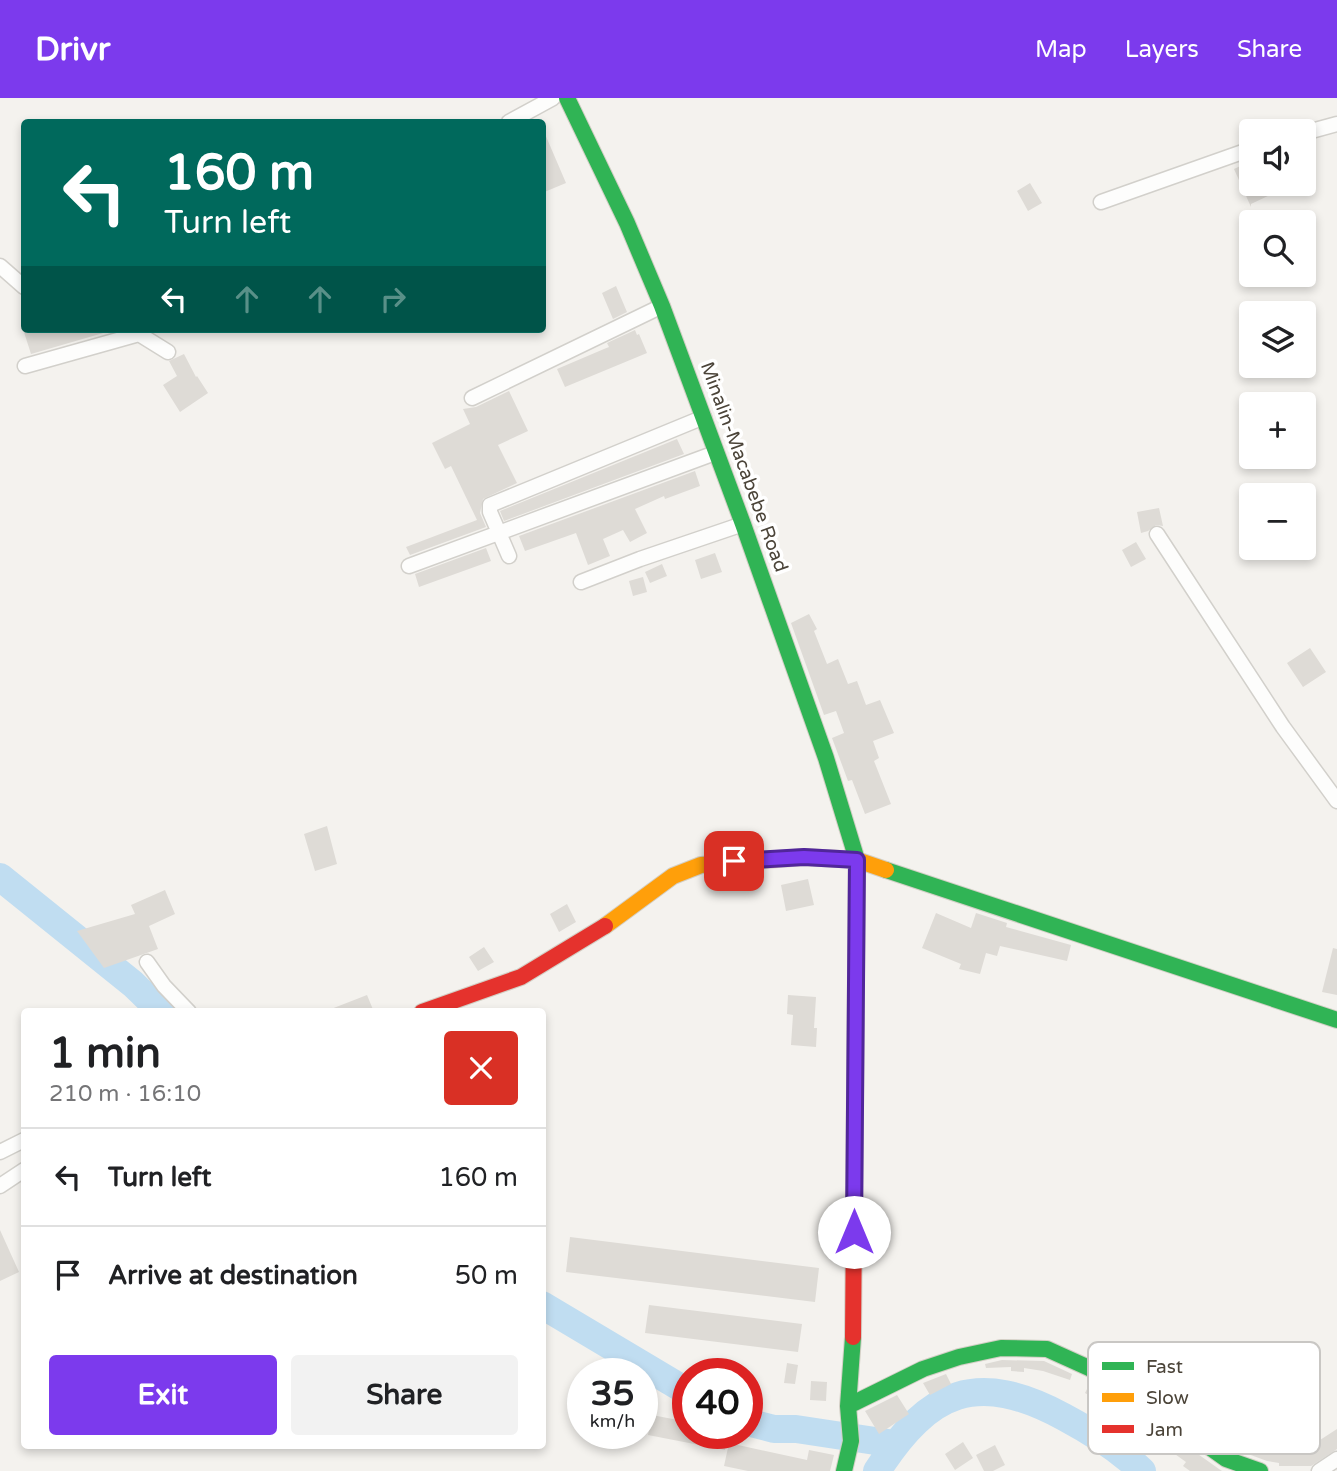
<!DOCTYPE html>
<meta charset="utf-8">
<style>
:root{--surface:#fff;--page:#f2f2f2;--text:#202124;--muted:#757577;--line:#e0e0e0;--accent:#7c3aed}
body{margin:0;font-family:"Varela Round",sans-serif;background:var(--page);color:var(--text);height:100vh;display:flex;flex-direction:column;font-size:26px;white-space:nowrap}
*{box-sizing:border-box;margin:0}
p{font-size:23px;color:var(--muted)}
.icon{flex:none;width:38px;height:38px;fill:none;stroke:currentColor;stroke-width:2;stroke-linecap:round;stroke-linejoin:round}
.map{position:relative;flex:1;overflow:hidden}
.panel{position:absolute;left:21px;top:910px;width:525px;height:441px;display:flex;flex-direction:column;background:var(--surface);border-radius:7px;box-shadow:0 4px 10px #0003}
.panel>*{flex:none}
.guide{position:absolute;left:21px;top:21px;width:525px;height:214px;border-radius:7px;box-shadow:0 4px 10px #0003;background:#00695c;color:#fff;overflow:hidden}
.tools{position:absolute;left:1239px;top:21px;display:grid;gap:14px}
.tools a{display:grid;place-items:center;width:77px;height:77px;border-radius:7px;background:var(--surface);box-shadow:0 4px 10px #0003;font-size:35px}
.speed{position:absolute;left:567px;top:1260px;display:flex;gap:14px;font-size:35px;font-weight:700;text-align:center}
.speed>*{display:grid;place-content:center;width:91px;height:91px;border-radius:50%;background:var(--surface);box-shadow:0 4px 10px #0003;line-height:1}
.speed small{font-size:18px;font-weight:400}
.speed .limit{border:10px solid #d22;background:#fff;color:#111}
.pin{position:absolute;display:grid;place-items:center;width:60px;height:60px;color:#fff;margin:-30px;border-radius:14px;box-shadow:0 4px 10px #0006}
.me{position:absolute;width:77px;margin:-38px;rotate:0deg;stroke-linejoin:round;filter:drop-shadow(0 0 5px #0008)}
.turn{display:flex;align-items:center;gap:24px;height:147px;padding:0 28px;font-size:32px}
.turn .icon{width:91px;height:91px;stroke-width:2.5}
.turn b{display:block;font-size:49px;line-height:60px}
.lanes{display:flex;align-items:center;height:66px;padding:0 28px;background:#0003;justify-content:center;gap:35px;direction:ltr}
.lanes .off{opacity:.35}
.round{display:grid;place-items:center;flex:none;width:74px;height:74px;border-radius:7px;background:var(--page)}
.headline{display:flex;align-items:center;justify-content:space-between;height:119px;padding:0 28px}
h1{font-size:42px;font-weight:700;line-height:52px}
.cta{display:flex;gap:14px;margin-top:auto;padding:14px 28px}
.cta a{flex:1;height:80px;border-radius:7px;background:var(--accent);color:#fff;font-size:28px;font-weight:700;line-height:80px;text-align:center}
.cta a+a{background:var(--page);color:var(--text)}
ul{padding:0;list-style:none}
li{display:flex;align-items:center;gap:21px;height:98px;padding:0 28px;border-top:2px solid var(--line)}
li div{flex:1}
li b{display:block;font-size:26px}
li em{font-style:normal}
header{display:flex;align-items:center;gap:42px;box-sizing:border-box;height:98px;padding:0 35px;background:var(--accent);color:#fff}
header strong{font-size:33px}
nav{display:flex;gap:38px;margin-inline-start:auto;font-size:24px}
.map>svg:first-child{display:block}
</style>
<header>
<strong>Drivr</strong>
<nav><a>Map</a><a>Layers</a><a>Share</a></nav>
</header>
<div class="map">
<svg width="1337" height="1373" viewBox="0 0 1337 1373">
<rect width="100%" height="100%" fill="#f4f2ee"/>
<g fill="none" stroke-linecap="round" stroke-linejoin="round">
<path stroke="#c0ddf1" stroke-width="28" d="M0,779L133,886L162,914
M542,1207L688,1294
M747,1324L774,1331H796L895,1346
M877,1373C929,1292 977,1272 1064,1319C1092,1334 1119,1351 1142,1373"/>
</g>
<path fill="#dedbd6" d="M542,29L566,85L542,95Z
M1251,63V86H1265L1270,97L1251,106V109L1234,71Z
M1030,85L1042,105L1028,113L1017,93Z
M616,188L627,214L613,221L602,195Z
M23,231H110V233L31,256Z
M635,232L637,237L639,236L647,255L565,289L557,271L604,251L609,249L607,245Z
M184,256L196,279L197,278L208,295L180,314L163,287L177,278L169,263Z
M509,293L528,333L498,347L517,385L483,401L480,415L486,429L410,457L406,449L477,422L451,368L445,371L432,345L470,326L463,311L476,309Z
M677,341L684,356L504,423L500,413Z
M695,373L700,388L665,401L664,398L635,411L647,435L630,444L623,432L603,441L610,458L588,467L576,435L525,453L519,438Z
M1159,410L1163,428L1156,427L1148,433L1141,435L1137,414Z
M1136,444L1146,461L1131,469L1122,452Z
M486,450L491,463L419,489L415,476Z
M715,455L722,474L701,481L695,462Z
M662,466L667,478L650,485L645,474Z
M643,479L647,494L633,498L629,483Z
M809,516L817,531L814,533L827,566L838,561L848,586L857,583L866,607L880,602L894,635L873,643L879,660L874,663L891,706L865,716L852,682L848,683L832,640L844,635L836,613L824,617L791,525Z
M1310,550L1326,574L1303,589L1287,565Z
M327,728L337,766L315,773L304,736Z
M808,781L814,807L786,813L781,787Z
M165,792L175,816L149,828L158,851L104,870L77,833L135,816L131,807Z
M567,806L576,824L559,834L550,816Z
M936,815L971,830L976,815L1007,825L1006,829L1071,847L1067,863L1000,848L997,858L986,855L980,876L959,871L961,866L922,850Z
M484,849L494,864L478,873L469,859Z
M1333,850L1337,851V897L1322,894Z
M367,897L374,914H327L326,913Z
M788,897L816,899L814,930H817L816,949L791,947L793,917L787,916Z
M0,1132L19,1174L0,1183Z
M570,1139L819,1170L815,1204L566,1174Z
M649,1207L802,1226L798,1254L645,1235Z
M1002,1262L1044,1263L1072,1276L1070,1282L1043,1273L1024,1270V1274L1011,1273V1269L986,1270L985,1266Z
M787,1265L798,1267L795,1286L784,1285Z
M946,1276L951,1286L930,1297L923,1285Z
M811,1283L827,1284L826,1303L810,1302Z
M1090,1285L1120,1301L1114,1312L1085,1295Z
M897,1297L909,1316L879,1336L865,1313Z
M1212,1303L1240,1332L1245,1315L1262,1319L1261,1322L1320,1323V1342L1337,1331V1351L1311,1368H1279V1365L1267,1363L1232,1350L1192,1322Z
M652,1317L688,1324V1335H728L725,1352L648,1337Z
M1147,1320L1219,1371L1222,1373H1190L1183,1368L1186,1364L1140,1331Z
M963,1344L973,1360L955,1372L945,1356Z
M729,1345L807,1362L809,1352L834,1357L830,1373H748L724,1368Z
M995,1347L1005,1367L993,1373H984L976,1357Z"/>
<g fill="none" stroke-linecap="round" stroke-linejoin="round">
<defs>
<path id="street" d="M509,24L553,0
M1304,35L1337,26
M1101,104L1251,51
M0,168L24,189
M137,231L139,236L168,254
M25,268L139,236
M472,300L662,208
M1157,436L1283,629L1337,703
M509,458L490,414V407L704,319
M409,468L715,355
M581,484L640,461L743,426
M147,864L164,888L189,914
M0,1054L24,1042
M0,1088L24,1072
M1319,1373L1337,1361"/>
<path id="fast" d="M567,0L627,125L662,208L743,426L826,660L857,762L856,877
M886,772L1337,922
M848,1308L923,1271L959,1259L1001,1250L1047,1251L1089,1270L1129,1292L1226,1361L1260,1373
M844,1373L851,1343L848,1308L853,1239"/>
<path id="slow" d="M605,828L673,778L701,767L805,759L857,762L886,772"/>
<path id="jam" d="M422,914L521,879L605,828
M853,1239L856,877"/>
</defs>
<use href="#street" stroke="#d2d0cb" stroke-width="17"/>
<use href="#fast" stroke="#d3cfc5" stroke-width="18"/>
<use href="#slow" stroke="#d3cfc5" stroke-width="18"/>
<use href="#jam" stroke="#d3cfc5" stroke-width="18"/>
<use href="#street" stroke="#fdfdfc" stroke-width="14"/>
<use href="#fast" stroke="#30b455" stroke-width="16"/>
<use href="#slow" stroke="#ff9f0a" stroke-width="16"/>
<use href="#jam" stroke="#e5322d" stroke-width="16"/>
</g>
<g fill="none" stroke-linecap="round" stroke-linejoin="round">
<defs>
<path id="route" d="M734,763L804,759L857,762L854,1134"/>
</defs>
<use href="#route" stroke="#51269a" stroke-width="18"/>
<use href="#route" stroke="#7c3aed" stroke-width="12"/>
</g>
<g text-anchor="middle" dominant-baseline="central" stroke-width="7" stroke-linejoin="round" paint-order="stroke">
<g font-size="19" fill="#4b4439" stroke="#fff">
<text transform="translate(744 369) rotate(70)">Minalin-Macabebe Road</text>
</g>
</g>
<rect x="1088" y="1244" width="232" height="112" rx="10" fill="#fff" stroke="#c9c7c4" stroke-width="2"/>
<rect x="1102" y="1264" width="32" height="8" fill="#30b455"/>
<rect x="1102" y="1295" width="32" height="9" fill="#ff9f0a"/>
<rect x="1102" y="1327" width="32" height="8" fill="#e5322d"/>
<g font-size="19" fill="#4b4439">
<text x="1146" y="1275">Fast</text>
<text x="1146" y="1306">Slow</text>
<text x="1146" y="1338">Jam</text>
</g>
</svg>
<div class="tools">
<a><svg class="icon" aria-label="sound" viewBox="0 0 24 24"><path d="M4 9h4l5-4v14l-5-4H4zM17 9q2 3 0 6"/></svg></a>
<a><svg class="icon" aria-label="search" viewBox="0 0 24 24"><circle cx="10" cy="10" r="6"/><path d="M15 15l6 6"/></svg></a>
<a><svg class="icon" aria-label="layers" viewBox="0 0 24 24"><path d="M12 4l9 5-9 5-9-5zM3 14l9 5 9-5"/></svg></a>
<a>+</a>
<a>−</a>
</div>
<div class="speed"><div>35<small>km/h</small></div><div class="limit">40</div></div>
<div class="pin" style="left:734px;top:763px;background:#d93025"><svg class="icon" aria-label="arrive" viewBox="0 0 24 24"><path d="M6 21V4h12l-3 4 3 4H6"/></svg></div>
<svg class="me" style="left:854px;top:1134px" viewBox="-20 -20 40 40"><circle r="19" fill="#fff"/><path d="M0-13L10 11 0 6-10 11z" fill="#7c3aed"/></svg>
<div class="guide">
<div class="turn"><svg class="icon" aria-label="left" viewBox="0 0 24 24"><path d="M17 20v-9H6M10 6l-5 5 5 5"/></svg><div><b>160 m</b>Turn left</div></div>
<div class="lanes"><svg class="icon" aria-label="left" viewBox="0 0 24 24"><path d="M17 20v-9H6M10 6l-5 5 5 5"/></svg><svg class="icon off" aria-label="ahead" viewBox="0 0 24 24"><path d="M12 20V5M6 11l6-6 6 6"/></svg><svg class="icon off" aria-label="ahead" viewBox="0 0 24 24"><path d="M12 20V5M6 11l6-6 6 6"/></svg><svg class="icon off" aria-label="right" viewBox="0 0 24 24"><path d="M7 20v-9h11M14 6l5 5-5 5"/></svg></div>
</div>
<section class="panel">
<div class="headline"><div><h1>1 min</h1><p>210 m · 16:10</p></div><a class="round" style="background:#d93025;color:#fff"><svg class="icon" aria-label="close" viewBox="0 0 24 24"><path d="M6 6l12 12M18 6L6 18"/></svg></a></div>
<ul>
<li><svg class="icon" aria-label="left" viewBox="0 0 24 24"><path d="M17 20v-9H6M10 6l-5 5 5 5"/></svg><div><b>Turn left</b></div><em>160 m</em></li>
<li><svg class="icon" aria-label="arrive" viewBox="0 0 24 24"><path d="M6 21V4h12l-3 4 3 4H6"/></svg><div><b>Arrive at destination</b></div><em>50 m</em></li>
</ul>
<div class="cta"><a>Exit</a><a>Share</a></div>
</section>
</div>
